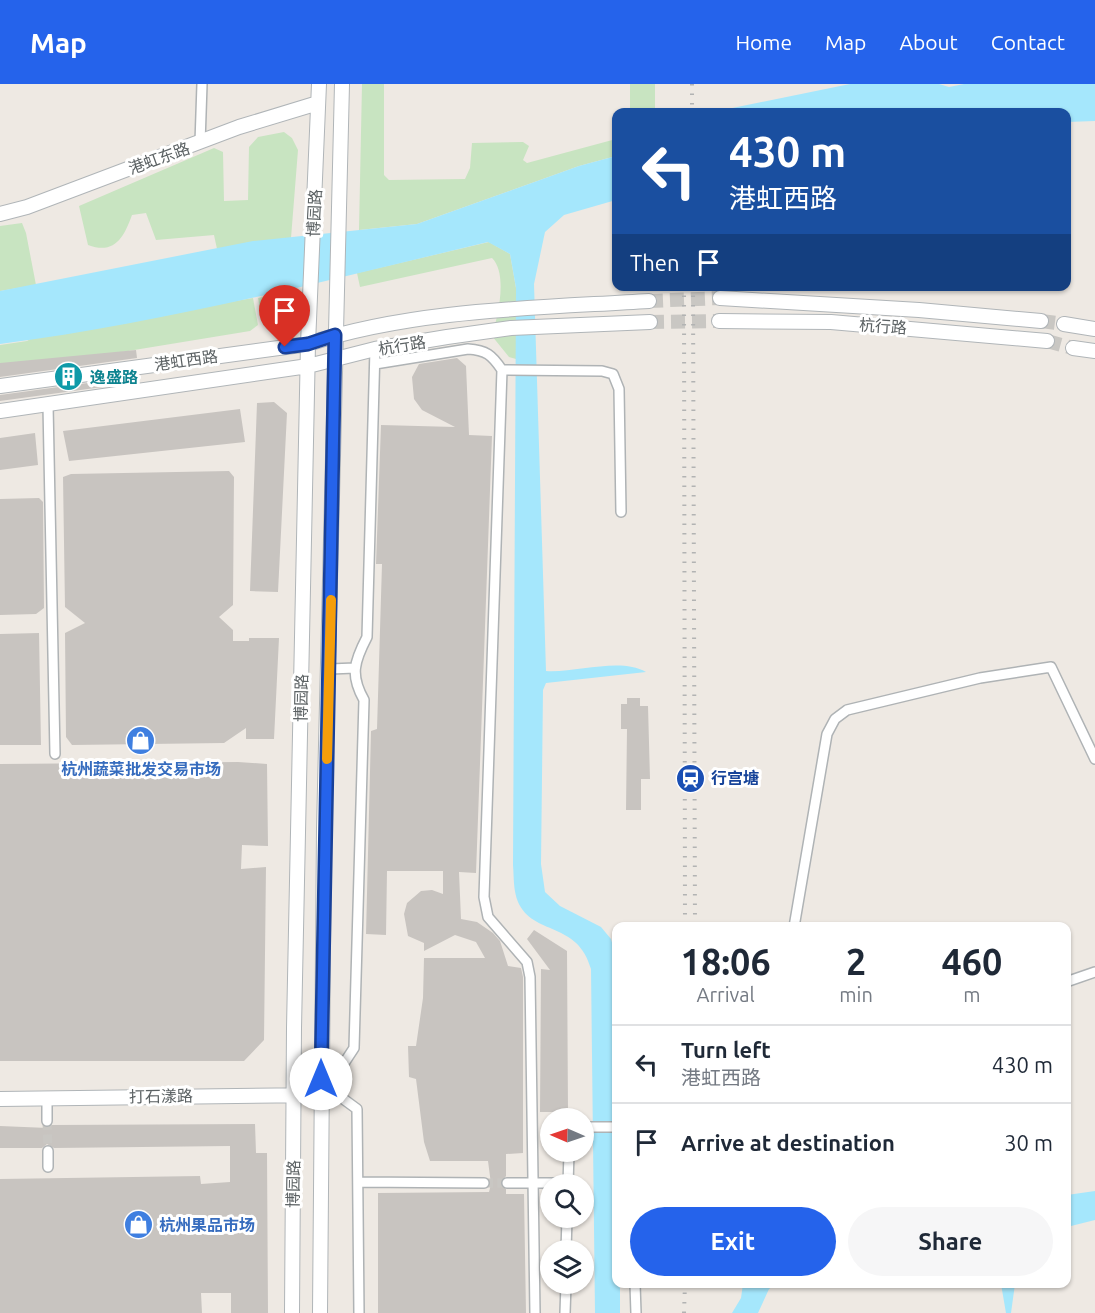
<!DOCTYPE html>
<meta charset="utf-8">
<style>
:root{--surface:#fff;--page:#f6f6f7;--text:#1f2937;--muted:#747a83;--line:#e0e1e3;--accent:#2563eb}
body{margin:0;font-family:Ubuntu,"Noto Sans SC",sans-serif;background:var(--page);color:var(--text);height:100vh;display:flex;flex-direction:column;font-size:22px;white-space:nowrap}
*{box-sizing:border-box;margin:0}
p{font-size:20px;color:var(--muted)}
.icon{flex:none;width:33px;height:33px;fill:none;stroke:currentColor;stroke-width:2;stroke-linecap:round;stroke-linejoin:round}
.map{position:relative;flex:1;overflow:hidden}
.side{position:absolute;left:612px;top:838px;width:459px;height:366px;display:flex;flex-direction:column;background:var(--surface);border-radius:12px;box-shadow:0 2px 4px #0004}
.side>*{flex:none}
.top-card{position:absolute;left:612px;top:24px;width:459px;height:183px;border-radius:12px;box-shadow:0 2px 4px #0004;background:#1a4fa0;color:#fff;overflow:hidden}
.needle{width:39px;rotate:272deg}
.controls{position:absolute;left:540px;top:1024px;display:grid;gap:12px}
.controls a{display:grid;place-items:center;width:54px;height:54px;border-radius:50%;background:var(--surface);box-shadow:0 2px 4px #0004;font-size:30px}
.pin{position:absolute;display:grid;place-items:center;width:51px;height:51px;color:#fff;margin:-62px -26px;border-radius:50% 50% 50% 0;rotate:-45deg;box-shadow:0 0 6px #0007}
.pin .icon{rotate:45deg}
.me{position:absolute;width:66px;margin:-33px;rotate:0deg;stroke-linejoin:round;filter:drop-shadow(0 0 4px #0008)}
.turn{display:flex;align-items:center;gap:21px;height:126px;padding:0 18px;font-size:27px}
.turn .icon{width:78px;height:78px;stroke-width:2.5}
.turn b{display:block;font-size:42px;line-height:51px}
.then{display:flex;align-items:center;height:57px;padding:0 18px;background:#0003;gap:12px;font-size:22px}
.eta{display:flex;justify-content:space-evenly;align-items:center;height:102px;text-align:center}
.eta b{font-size:36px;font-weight:700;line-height:42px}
.cta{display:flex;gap:12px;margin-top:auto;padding:12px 18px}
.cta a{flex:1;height:69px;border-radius:36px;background:var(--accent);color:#fff;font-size:24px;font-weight:700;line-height:69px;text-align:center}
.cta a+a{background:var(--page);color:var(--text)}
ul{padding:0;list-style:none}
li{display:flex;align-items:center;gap:18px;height:78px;padding:0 18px;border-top:2px solid var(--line)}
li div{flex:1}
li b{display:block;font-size:22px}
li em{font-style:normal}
header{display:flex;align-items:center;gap:36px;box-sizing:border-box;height:84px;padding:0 30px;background:var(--accent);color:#fff}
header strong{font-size:28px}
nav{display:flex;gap:33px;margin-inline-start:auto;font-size:21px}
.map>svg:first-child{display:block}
</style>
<header>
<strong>Map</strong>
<nav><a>Home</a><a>Map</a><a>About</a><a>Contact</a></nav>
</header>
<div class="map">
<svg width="1095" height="1229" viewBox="0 0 1095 1229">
<rect width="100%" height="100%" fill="#eee9e3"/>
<path fill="#c8e4c1" d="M362,0H384V91L389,96L465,95L470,84L472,59L523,58L529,62L523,76L527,79L616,55V72L579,82L417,140L359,146Z
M630,0H655V28H630Z
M284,48L292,54L298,66L291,154L217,165L214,151L156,156L146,129L132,131C124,153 115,171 88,161L79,122L214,64L223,68L224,117L248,116L249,63L258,53Z
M22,139L26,149L36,201L0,207V142Z
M489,158L510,170L516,204V275L509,273L492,252C498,232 508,190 492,174L360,203L357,189Z
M291,207C286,225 281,236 263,241L258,214Z
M253,214L258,241L250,247L0,288V261L27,257L37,251Z"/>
<path fill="#a5e7fc" d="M850,0H939L949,3L964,0H1095V37L1067,38L1066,28H713Z
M616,72V116L564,131L545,148L534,200L546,587C577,589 620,573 646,588L546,599L543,606L541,780L545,808L560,822L601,843L611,855L616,873V1200H620V1229H595L591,885C578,837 533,852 518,818C513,806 514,793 513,781L516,204L510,170L488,158C329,196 163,239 0,260V207L253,157L417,140L579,82Z
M1095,1107V1136L1067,1143V1111Z
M743,1200H776L769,1205L758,1229H732L741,1214Z
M1001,1200H1015L1011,1229H1006Z"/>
<path fill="#c8c4c0" d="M136,266L137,274L0,293V279Z
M457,274L466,282L469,351L492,352L476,789L459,788L461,835L477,838L493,849L500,857L508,882L521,884L523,893V1069L506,1070V1092L500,1100L506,1105V1110H524L526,1229H378V1109L489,1108L491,1100L488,1077H430L424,1058L416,995L409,993L408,962H416L423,914L424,874H485L476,858L455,851L424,867V859L408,852L404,830L407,819L421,807L432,806L443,810V787H387L386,851L366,850L371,647L377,645L382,480H376L381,341L455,343L422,326L414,315L412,293L419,280Z
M139,292V298L0,317V311Z
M274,318L287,329L278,508L250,507L257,319Z
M240,325L245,358L69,377L63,347Z
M35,349L38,381L0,386V354Z
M229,387L234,393L233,521L219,533L233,546V557H249V554H279L274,655H246V644L224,659L72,661L66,653L65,549L85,539L65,523L63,393L71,390Z
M39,414L43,418L44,524L36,530L0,531V415Z
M39,549L41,661H0V550Z
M627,614H640V622H648L650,695H641V726H626L627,645H621V620H627Z
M238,678L267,680L268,762L242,761L241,785L266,783L264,956L244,977H0V680Z
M534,846L567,867L568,1028H540L541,885L550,886L527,855Z
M255,1040L256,1069H267L268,1229H231V1209H201L202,1229H0V1095L200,1092L201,1100L230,1098V1062L54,1064L47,1060L42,1064H0V1042L48,1044L52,1041Z"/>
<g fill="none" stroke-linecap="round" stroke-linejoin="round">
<path stroke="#c9c7c3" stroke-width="9" stroke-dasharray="9 4.5" stroke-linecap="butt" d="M47,1037L48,1067
M484,1099H507"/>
<path stroke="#c9c7c3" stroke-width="14" stroke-dasharray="14 7" stroke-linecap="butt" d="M649,217L720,214
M1041,237L1064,240
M650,238L719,237
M1047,257L1073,264"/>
<defs>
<path id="street" d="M200,59L202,0
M375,280L468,265C486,266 492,271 502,286L484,813L488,833L527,878L530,893L535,1229
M502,286L602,287L613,290L619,305L621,428
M48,321L55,670
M330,585L355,584
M794,843L827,650L835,635L847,626L980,594L1051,583L1095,675
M1066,898L1095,888
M47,1014V1037
M584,1043H616
M48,1083V1067
M358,1098L484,1099
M507,1099H568
M568,1101L569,1068
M566,1167L567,1134
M635,1200L636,1229
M359,1229L357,1025L342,1014L337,990L354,964L364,616C350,591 354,578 367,553L375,265
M565,1229L566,1200"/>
<path id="secondary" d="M0,130L27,123L239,43L318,19
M720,214L919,226L1041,237
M719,237L831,238L1047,257
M1064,240L1095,245
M1073,264L1095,267
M0,302L308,260C414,225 539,224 649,217
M0,327L308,282L375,265L447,253L511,244L650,238
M0,1015L321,1011
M292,1229L294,944L308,260L319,0
M320,1229L324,744L342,0"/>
</defs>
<use href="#street" stroke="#afb3b5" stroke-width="12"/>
<use href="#secondary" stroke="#b0b5b8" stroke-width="16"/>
<use href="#street" stroke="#fff" stroke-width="9"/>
<use href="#secondary" stroke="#fff" stroke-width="14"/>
<path stroke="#b2b3b3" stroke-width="4" stroke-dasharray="1.5 8" stroke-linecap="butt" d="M692,0V28
M684,202L685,843
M693,202L695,843
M684,1229L685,1200"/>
</g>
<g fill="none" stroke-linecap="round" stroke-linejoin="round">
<defs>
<path id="route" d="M285,263L308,260L335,251L321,995"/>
</defs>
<use href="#route" stroke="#184099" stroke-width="15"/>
<use href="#route" stroke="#2563eb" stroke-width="10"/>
<path stroke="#f59e0b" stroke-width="10" d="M327,675L331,516"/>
</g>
<defs>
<symbol id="building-disc" viewBox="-11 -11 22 22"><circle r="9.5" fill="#0f9aa8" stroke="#fff"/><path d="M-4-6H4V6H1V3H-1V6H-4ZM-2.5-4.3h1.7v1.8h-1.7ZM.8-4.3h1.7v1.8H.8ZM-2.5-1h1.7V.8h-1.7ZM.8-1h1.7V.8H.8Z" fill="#fff"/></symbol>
<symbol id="shop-disc" viewBox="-11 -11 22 22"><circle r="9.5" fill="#3f7fe0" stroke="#fff"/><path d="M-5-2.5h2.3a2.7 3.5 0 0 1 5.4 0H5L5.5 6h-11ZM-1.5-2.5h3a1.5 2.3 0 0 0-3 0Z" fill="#fff"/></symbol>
<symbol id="station-disc" viewBox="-11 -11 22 22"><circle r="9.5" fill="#1a4fb4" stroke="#fff"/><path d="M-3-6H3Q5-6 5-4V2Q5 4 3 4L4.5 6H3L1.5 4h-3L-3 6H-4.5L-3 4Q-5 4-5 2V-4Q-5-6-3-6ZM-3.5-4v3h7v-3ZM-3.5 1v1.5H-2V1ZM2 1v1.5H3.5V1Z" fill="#fff"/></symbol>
</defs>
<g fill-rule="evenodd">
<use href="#building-disc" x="52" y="276" width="33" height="33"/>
<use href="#shop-disc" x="124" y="640" width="33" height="33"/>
<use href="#station-disc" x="674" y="678" width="33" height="33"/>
<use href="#shop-disc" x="122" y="1124" width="33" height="33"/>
</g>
<g text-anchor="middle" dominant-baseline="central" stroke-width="6" stroke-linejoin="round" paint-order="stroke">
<g font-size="16" fill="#5b6163" stroke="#fff">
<text transform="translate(159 74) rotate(-20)">港虹东路</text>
<text transform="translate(314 129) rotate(-87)">博园路</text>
<text transform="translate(883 242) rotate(4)">杭行路</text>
<text transform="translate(402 261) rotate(-9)">杭行路</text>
<text transform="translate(186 276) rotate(-8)">港虹西路</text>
<text transform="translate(301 614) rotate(-89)">博园路</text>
<text transform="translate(161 1012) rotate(-1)">打石漾路</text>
<text transform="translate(293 1100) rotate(-89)">博园路</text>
</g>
<g font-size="16" font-weight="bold" fill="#0d838f" stroke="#fff" text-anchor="start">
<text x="90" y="293">逸盛路</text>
</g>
<g font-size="16" font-weight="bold" fill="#366cbe" stroke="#fff">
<text x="141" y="685">杭州蔬菜批发交易市场</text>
<text x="159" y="1141" text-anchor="start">杭州果品市场</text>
</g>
<g font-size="16" font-weight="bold" fill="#164399" stroke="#fff" text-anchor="start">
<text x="711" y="694">行宫塘</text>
</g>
</g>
</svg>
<div class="controls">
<a><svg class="needle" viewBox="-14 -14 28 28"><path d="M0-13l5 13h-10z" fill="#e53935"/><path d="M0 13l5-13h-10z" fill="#747a83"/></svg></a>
<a><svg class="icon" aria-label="search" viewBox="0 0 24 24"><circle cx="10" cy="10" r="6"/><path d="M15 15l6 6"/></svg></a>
<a><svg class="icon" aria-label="layers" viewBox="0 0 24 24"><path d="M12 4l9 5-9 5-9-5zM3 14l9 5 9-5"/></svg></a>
</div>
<div class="pin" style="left:285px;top:263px;background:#d93025"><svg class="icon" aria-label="arrive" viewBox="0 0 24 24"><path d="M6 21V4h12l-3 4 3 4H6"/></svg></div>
<svg class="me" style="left:321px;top:995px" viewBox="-20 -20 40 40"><circle r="19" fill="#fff"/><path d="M0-13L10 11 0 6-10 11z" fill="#2563eb"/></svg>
<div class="top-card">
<div class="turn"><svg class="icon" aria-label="left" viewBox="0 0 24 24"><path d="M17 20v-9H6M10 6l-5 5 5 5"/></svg><div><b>430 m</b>港虹西路</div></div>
<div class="then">Then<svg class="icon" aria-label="arrive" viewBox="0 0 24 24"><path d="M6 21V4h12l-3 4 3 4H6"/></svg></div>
</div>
<section class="side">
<div class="eta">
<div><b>18:06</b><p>Arrival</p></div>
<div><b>2</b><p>min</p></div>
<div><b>460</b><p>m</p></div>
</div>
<ul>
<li><svg class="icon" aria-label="left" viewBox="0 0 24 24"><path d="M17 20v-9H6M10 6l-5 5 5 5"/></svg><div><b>Turn left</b><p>港虹西路</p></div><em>430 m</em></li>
<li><svg class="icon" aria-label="arrive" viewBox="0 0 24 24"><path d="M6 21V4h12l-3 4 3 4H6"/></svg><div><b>Arrive at destination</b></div><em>30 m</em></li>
</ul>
<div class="cta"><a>Exit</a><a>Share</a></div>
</section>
</div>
